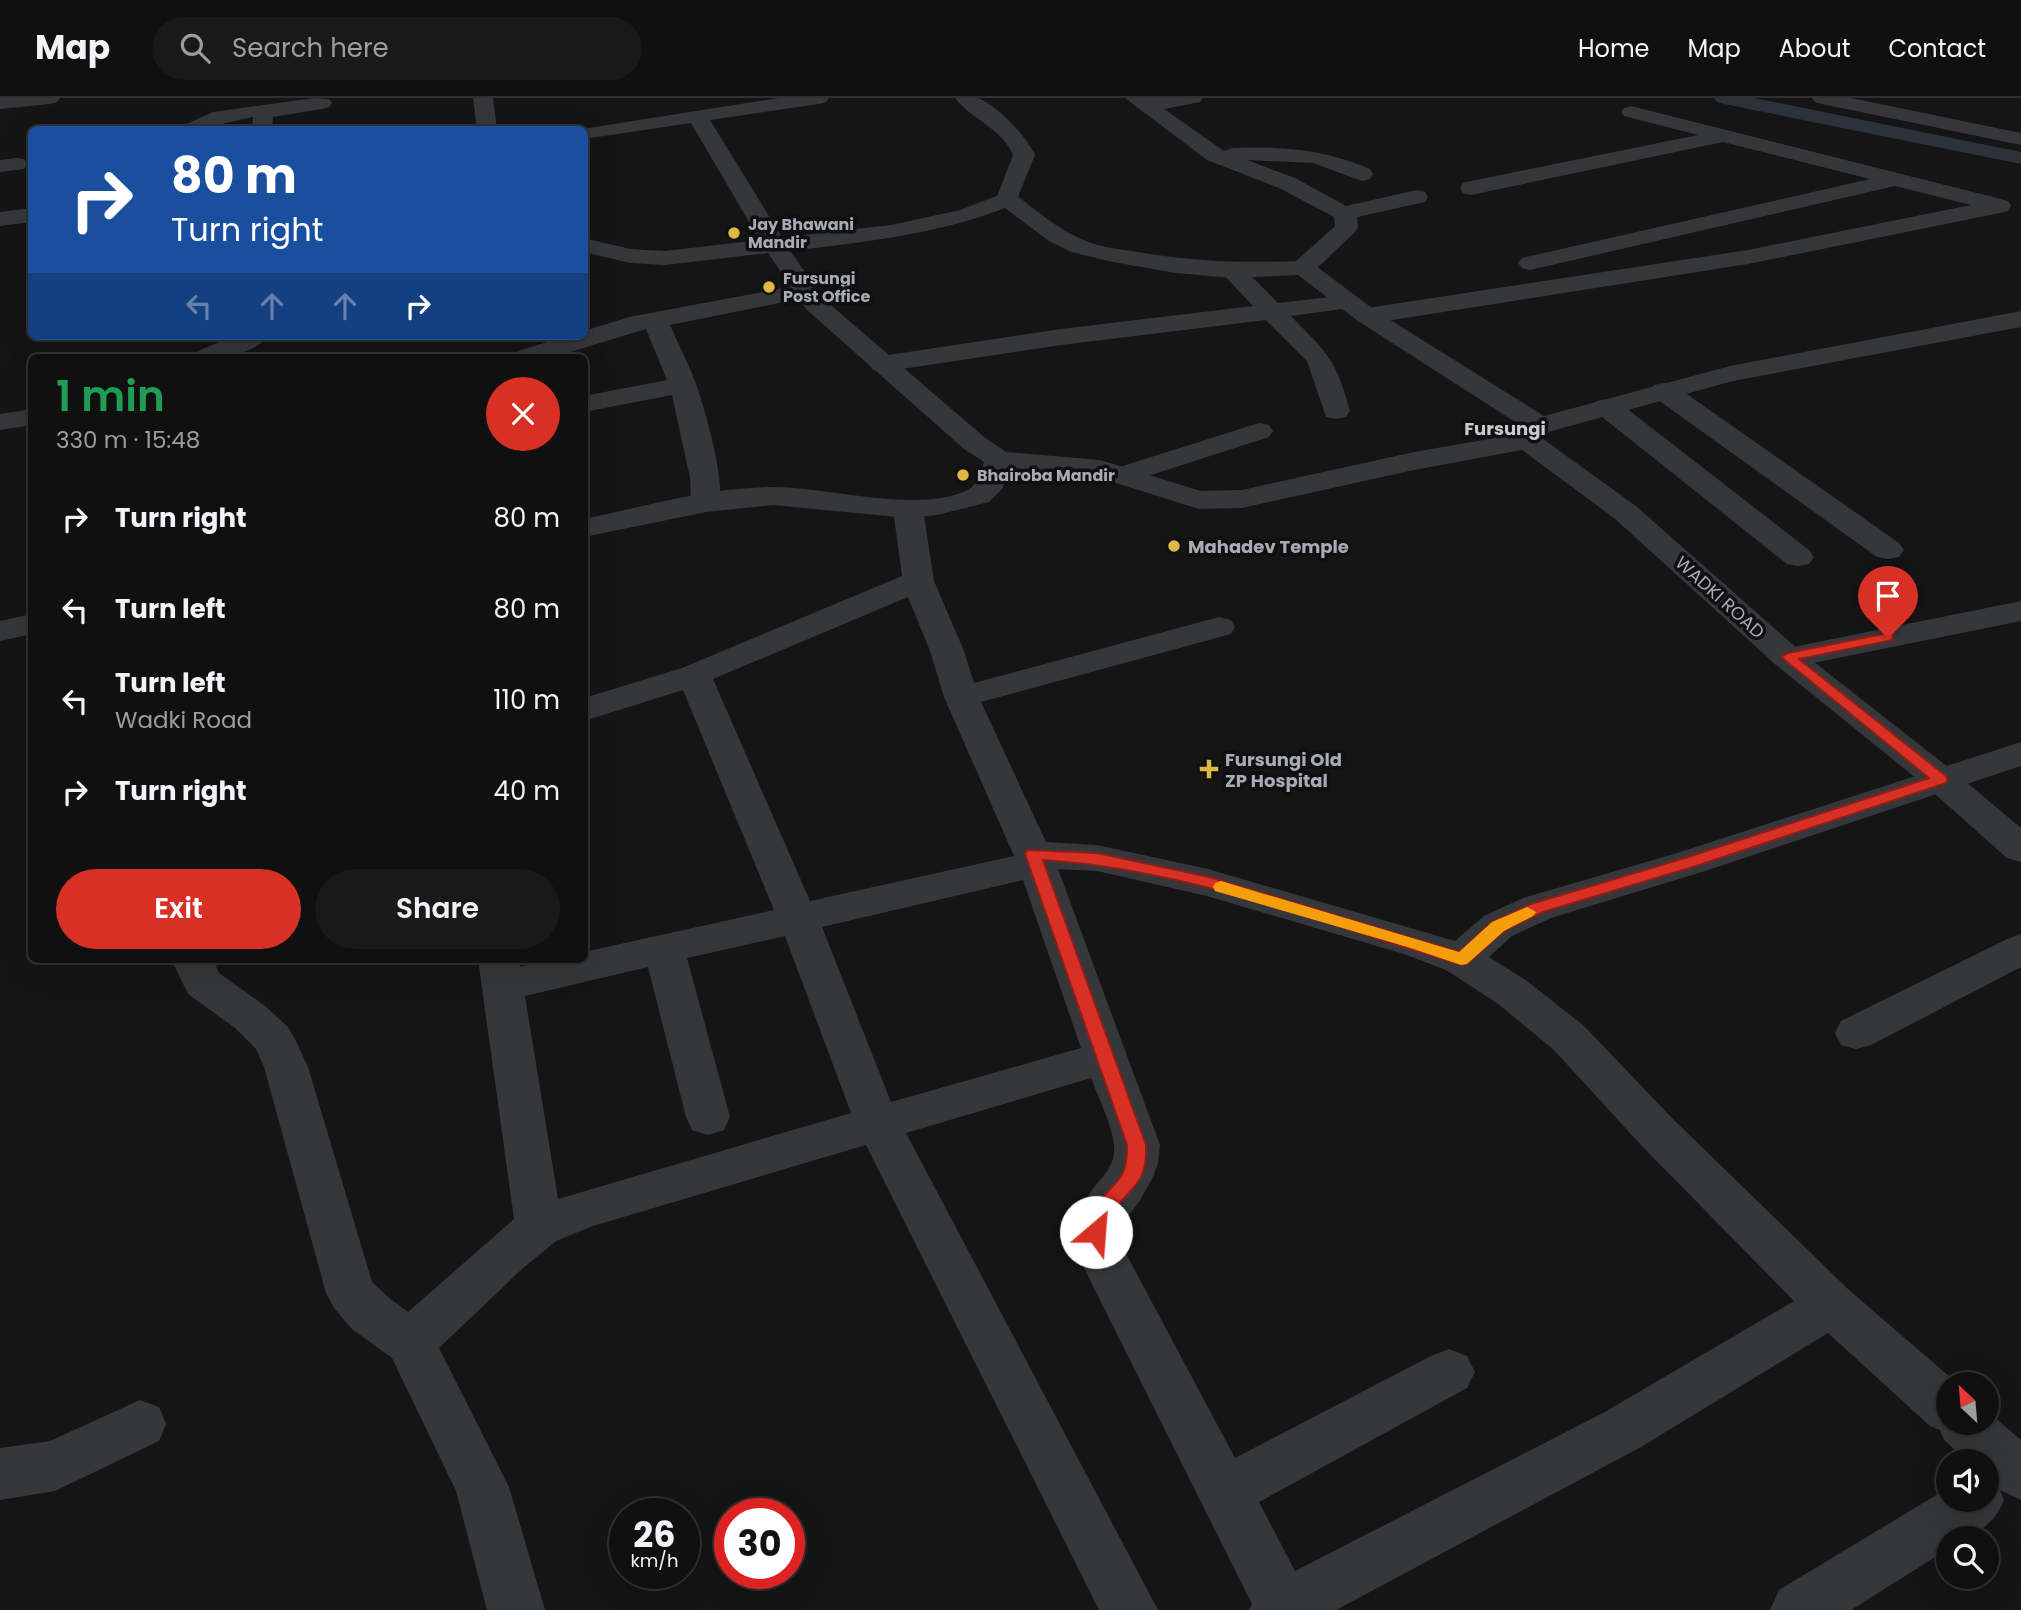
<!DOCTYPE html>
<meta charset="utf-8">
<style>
:root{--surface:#101010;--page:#191919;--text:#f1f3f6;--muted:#9c9d9f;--line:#303030;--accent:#d93025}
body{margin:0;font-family:Poppins,sans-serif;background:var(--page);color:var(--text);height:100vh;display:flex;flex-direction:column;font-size:26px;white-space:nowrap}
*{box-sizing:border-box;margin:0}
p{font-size:23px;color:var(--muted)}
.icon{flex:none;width:38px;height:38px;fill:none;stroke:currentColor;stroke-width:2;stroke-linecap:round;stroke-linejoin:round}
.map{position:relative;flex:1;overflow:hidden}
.side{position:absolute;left:28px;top:256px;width:560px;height:609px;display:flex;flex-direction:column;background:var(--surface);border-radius:10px;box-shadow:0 7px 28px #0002,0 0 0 2px var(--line)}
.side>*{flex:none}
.hud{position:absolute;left:28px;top:28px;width:560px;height:214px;border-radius:10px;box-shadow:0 7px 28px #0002,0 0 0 2px var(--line);background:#1a4fa0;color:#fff;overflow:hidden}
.needle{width:46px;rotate:334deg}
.tools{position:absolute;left:1936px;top:1274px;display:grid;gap:14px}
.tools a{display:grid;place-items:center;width:63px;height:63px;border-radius:50%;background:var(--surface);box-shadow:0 7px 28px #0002,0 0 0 2px var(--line);font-size:35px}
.speed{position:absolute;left:609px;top:1400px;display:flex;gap:14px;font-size:35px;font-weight:700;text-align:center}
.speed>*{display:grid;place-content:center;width:91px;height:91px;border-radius:50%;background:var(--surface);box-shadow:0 7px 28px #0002,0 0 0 2px var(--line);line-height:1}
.speed small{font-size:18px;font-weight:400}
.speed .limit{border:10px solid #d22;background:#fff;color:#111}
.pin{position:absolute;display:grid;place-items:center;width:60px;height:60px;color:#fff;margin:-72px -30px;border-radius:50% 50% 50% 0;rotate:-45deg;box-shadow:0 0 7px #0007}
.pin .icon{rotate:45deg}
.me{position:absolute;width:77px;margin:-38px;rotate:27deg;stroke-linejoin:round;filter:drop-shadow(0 0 5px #0008)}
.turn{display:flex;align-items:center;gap:24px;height:147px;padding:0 28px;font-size:32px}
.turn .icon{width:91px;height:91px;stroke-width:2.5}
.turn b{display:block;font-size:49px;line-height:60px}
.lanes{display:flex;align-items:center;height:66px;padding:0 28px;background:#0003;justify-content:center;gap:35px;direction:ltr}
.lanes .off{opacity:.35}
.round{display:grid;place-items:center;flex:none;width:74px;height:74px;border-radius:37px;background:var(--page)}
.summary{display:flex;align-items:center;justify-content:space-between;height:119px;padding:0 28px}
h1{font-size:42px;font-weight:600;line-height:52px;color:#1e9e55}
.action{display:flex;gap:14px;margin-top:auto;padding:14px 28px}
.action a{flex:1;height:80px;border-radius:42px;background:var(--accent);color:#fff;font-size:28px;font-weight:600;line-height:80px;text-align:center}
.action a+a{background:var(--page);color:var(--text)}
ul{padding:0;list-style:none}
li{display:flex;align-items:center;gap:21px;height:91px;padding:0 28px}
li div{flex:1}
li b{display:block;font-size:26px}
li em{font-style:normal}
header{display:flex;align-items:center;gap:42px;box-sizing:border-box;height:98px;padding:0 35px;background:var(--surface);border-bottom:2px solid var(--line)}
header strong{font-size:33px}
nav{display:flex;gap:38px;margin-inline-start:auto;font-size:24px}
.search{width:490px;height:63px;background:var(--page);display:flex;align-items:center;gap:18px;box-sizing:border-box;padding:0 24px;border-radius:38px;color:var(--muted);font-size:26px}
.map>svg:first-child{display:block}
</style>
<header>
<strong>Map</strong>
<div class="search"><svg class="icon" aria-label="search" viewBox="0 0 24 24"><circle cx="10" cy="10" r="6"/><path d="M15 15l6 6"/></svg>Search here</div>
<nav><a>Home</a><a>Map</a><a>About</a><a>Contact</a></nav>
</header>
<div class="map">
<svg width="2021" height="1512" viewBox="0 0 2021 1512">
<rect width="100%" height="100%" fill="#151516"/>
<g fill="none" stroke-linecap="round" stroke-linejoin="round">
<path fill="#2c3239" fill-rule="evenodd" d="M1714,0H1754L2021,54V66L1724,6L1717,4Z"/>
<path fill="#36373b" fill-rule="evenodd" d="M0,0H60L57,4L50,6L0,11Z
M315,0L329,1L332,5L329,9L322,11L273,19L272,32H252L253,19C227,24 205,32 179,32L182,28L213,14Z
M473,0H493L497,32H477Z
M779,0H829L826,4L819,6L710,22L786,146L782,151H766L762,146L691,25L584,41V32H576Z
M955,0C962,0 972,0 978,0C998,8 1026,38 1035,57L1015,106H999L996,101L1013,57C1002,30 972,22 955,0Z
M1125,0H1203L1200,4L1164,11L1224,53L1232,50C1281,48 1324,51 1370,71L1373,76L1370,81L1362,83L1313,65L1247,62L1295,80L1346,108L1417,92L1425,94L1428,99L1425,104L1357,119L1358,130L1354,135L1312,175L1303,177L1294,175L1291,170L1294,165L1335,128L1334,119L1279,90L1207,62Z
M1812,0H1851L2021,35V47L1822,6L1815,4Z
M1631,8L1997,100L2008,103L2011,108L2008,113L2000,115L1748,166L1367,226L1358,223L1354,218L1358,213L1367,210L1748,152L1971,107L1895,88L1530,172L1522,170L1518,165L1522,160L1870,81L1723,44L1471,97L1463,95L1460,90L1463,85L1471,83L1698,37L1624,18L1621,14L1624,10Z
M16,60L24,61L27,66L24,71L0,74V62Z
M32,110V124L0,128V114Z
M1232,166L1241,168L1278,205L1348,197L1357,199L1360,204L1357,209L1291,218C1328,256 1336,261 1350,313L1346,319L1336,321L1326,319L1307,263L1266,222L1061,247L882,274L873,272L869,266L873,260L882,258L1061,231L1253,208L1220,173L1223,168Z
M805,186L814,188L817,193L814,198L670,227C678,246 689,266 696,286C704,308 729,393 717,411L706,414L695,411L691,405L690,380L672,297L584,314V298L667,282L646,231L554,259H514L518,253L567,238H584V233L629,219Z
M1664,285L1674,287L1899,445L1904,452L1899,459L1888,461L1877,459L1654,299L1650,293L1654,287Z
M1607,301L1617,303L1809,452L1814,459L1809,466L1798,468L1787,466L1597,315L1593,309L1597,303Z
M1259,325L1269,327L1273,333L1269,339L1123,386L1113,383L1108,377L1113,371Z
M908,402L919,405L923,411L934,483L964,553L974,585L1219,519L1231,522L1235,529L1231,536L981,604L1046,744L1097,747L1208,771L1455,843L1484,818L1523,800L1677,755L2021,644V668L1705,773L1551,820L1512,838L1489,859L1527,883L1584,928L1672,1020L1849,1192L1958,1286H1948V1325H1986V1312L2021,1342V1402L2000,1392L2004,1402C1994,1427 1975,1440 1948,1440V1451L1851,1512H1770L1779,1492L1948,1390V1402H1986V1363H1968L1944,1342L1940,1332L1930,1328L1828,1235L1641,1349L1336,1512H1249L1252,1506L1075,1152C1073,1131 1077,1113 1090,1095C1101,1079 1116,1069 1114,1048C1113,1029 1098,999 1091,980L906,1035L1158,1512H1099L866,1047L593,1128L556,1143L522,1171L439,1250L509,1389L545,1512H487L456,1393L392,1260L352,1231L334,1210L326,1195L264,969L256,951L235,930L188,896L171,861H213L219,875L265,908L288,929L295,941L308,969L372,1184L388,1199L408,1214L514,1121L478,861H518L520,869L554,861H584V854L774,812L683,592L584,623V600L682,570L902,478L893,411L897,405ZM908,499L930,553L944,599L1014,758L810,803L713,581ZM1058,771L1097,773L1207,798L1404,856L1446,872L1497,905L1554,952L1640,1046L1794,1203L1603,1315L1295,1473L1259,1404L1467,1290L1475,1274L1467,1258L1449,1251L1431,1258L1235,1360L1123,1150L1124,1123L1139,1104L1153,1079L1158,1065L1160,1047ZM1023,782L1081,950L891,1004L822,829ZM785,838L851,1015L558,1101L525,898L648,869L686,1019L692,1032L708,1037L724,1032L730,1019L687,860Z
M2021,503V523L1788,570L1776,567L1771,560L1776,553L1788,550Z
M2021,836V869L1871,947L1856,951L1841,947L1835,935L1841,923L2007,841Z
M140,1302L159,1309L166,1326L159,1343L55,1393L0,1402V1350L50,1343Z"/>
<path fill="#36373b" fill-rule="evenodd" d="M1007,94L1015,96C1037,113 1060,133 1086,143C1102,150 1121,151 1138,154C1196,164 1244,165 1303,163L1312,165L1376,213L1544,318L1730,268L2021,213V229L1733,283L1548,334L1543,341L1636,408L1800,553L1953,673L2021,730V764L2007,760L1927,689L1776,567L1614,420L1522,352L1414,372L1242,410L1199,411L1097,379L1010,372L1002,391L989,404L937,417L908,420L773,407L706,414L584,439V421C646,408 710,389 773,389C828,389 918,416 968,392C977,387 980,373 984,364L964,351L807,212L768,155L665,167L630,165L584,154V140L630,151L665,153L891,127L960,112ZM1005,110L1049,143L1071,154L1113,164L1176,175L1232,180L1298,177L1358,223L1523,329L1518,336L1414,354L1242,392L1201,393L1100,362L1006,354L984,339L825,202L790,153C863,144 936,137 1005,110Z
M233,238H267C253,259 216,259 194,259L198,253Z
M32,311V327L0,332V316Z
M32,516V536L0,543V523Z"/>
</g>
<path fill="#d93025" stroke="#8d1f18" stroke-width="2" d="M1888,535L1893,537V542L1799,561L1946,678L1948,681L1946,685L1696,768L1543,814L1504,833L1467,866L1461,867C1325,826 1187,771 1043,762L1146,1047C1148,1090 1128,1088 1110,1119C1107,1125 1106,1133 1103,1140L1096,1143L1089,1140L1086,1134C1088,1127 1089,1119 1093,1113C1109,1083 1128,1089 1127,1047L1025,756L1027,752L1097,755L1209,779L1459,854L1492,824L1531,806L1685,760L1929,680L1781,559L1788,555Z"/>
<path fill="#f59e0b" d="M1221,783L1459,854L1492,824L1527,809L1536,814L1533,818L1504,833L1467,866L1461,867L1411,850L1215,793L1213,789L1215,785Z"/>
<g fill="#e0b743" stroke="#101011" stroke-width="2.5">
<circle cx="734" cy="135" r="7"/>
<circle cx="769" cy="189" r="7"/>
<circle cx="963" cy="377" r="7"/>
<circle cx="1174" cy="448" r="7"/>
<path d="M1205.5 660.5h7v7h7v7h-7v7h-7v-7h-7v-7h7z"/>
</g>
<g text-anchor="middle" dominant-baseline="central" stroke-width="7" stroke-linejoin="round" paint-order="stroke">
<g font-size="16" font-weight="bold" fill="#a8abb5" stroke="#101011" text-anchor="start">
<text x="748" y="126">Jay Bhawani<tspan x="748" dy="18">Mandir</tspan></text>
<text x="783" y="180">Fursungi<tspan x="783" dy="18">Post Office</tspan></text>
<text x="977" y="377">Bhairoba Mandir</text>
</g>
<g font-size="18" font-weight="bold" fill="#c8cad2" stroke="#101011">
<text x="1505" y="330">Fursungi</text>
</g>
<g font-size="18" font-weight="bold" fill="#a8abb5" stroke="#101011" text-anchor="start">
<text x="1188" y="448">Mahadev Temple</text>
<text x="1225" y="661">Fursungi Old<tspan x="1225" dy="21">ZP Hospital</tspan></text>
</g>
<g font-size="18" fill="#a8abb5" stroke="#101011">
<text transform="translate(1720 499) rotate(42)">WADKI ROAD</text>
</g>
</g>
</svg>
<div class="tools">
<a><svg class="needle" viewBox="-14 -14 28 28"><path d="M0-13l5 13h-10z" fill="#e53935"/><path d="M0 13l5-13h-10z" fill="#9c9d9f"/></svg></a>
<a><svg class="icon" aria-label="sound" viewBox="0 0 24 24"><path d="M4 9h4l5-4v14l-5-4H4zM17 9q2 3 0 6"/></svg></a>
<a><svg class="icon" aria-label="search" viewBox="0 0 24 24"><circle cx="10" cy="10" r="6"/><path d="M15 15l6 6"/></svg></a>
</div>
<div class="speed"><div>26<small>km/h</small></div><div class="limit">30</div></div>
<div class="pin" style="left:1888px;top:540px;background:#d93025"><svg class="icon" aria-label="arrive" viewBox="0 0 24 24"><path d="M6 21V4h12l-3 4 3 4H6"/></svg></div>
<svg class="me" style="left:1096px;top:1134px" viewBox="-20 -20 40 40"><circle r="19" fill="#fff"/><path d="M0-13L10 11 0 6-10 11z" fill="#d93025"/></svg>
<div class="hud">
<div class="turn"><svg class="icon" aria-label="right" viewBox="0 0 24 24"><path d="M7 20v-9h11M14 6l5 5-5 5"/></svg><div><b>80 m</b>Turn right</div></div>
<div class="lanes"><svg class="icon off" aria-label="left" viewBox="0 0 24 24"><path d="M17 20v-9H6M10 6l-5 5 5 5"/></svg><svg class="icon off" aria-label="ahead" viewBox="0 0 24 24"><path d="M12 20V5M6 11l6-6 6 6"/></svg><svg class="icon off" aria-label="ahead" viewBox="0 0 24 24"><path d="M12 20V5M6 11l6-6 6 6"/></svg><svg class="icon" aria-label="right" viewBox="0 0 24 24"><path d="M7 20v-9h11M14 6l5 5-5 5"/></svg></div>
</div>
<section class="side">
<div class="summary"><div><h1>1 min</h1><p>330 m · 15:48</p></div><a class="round" style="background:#d93025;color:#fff"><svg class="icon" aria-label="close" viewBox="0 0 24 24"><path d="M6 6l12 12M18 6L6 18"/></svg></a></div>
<ul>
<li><svg class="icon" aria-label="right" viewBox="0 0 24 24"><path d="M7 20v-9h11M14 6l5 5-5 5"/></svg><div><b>Turn right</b></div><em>80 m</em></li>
<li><svg class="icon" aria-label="left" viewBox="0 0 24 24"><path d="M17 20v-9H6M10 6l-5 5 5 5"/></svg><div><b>Turn left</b></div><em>80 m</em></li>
<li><svg class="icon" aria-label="left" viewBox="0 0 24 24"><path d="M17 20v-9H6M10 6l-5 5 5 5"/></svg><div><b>Turn left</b><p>Wadki Road</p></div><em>110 m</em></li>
<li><svg class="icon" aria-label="right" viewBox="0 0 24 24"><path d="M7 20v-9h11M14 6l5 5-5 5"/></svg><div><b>Turn right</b></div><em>40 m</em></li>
</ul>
<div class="action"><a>Exit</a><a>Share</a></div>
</section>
</div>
